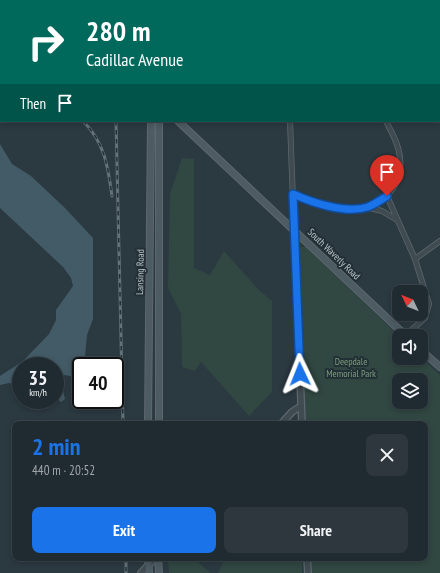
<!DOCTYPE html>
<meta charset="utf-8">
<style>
:root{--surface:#202b31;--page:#2d373d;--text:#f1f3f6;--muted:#a2a7ab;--line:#3d474d;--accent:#1a73e8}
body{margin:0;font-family:"PT Sans Narrow",sans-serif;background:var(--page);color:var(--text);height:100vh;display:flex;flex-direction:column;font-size:15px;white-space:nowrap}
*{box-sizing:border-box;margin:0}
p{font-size:13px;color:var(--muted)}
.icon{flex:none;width:22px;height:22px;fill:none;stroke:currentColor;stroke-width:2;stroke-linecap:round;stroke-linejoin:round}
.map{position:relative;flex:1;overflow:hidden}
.details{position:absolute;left:12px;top:421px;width:416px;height:140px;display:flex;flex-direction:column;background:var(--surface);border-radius:8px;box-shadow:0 2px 6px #0003,0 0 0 1px var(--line)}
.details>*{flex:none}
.top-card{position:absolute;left:0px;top:0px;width:440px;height:122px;box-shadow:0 2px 6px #0003,0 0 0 1px var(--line);background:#00695c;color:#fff;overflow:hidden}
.needle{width:26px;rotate:313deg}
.fabs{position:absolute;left:392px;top:285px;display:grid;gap:8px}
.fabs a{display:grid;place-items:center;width:36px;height:36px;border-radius:8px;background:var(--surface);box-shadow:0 2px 6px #0003,0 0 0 1px var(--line);font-size:20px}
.speed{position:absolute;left:12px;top:357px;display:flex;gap:8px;font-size:20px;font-weight:700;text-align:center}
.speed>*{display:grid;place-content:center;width:52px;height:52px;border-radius:50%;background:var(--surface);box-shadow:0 2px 6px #0003,0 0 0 1px var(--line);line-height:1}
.speed small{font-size:10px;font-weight:400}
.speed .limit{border:2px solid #111;border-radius:6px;background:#fff;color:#111}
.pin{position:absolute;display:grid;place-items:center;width:34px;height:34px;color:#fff;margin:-41px -17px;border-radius:50% 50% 50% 0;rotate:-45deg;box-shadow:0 0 4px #0007}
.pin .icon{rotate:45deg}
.me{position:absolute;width:44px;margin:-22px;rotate:358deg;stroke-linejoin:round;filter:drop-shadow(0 0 3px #0008)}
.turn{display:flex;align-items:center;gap:14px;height:84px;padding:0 20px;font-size:18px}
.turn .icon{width:52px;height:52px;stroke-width:2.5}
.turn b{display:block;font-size:28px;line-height:34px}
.then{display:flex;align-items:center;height:38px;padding:0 20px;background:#0003;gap:8px;font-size:15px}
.round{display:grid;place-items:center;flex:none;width:42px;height:42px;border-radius:8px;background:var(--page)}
.head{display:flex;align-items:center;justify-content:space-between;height:68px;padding:0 20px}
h1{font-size:24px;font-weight:700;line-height:30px;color:var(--accent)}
.cta{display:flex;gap:8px;margin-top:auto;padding:8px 20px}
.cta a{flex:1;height:46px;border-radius:8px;background:var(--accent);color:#fff;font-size:16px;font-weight:700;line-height:46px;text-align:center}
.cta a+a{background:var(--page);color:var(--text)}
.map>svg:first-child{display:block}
</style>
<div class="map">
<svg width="440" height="573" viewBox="0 0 440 573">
<rect width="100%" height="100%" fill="#2b3941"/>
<path fill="#314742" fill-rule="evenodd" d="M177,0H269L270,1H177Z
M182,158L194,159V268L210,275L224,251L259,290L272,301V392L249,416L201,362L195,371L182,367L181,314L168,288L170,194Z
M301,247H306L399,336V358L421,357L440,375V573H311V558H425V424H305L299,250ZM399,380H421V402H399Z
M193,558L211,573H169L168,558Z
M225,558H302V573H218Z"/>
<path fill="#425b67" d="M0,144L12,164L31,176L65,208L93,238V319L87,335L84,366H81V398L78,392L76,377L64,375L57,382L63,391L65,399L61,402L55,396V366H21V385L9,383L0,385V376L23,361L49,334L56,320V310L73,286L71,278L63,267L0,208Z"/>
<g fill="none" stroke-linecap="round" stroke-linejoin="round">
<defs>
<path id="minor" d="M285,0V1
M373,1V0
M290,121L294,229
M293,194C303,198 313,204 324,206C337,208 355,210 367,207C389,201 403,180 400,158C399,145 392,133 386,121
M387,196L415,259L429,304L425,318L406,335
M366,207L382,211L397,220
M415,259L440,241"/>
<path id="tertiary" d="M294,229L302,424
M281,424L292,412L301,406
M307,558L308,573
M141,573L155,558"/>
<path id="secondary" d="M50,0L51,1
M152,1V0
M162,1V0
M178,121L406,336
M421,350L440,367
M148,424L151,121
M159,424V121
M148,558L149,573
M158,558L159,573"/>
</defs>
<use href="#minor" stroke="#5d686e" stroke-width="6"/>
<use href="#tertiary" stroke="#5d686e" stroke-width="8"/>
<use href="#secondary" stroke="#5d686e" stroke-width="8"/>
<use href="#minor" stroke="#3f4b51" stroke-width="4.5"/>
<use href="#tertiary" stroke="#3f4b51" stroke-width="5.5"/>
<use href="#secondary" stroke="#4d5b63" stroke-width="6"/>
<defs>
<path id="rail" d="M112,1L113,0
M83,121C105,143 108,167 112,196
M116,121L123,424
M126,558V573"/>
</defs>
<use href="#rail" stroke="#637279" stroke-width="3"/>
<use href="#rail" stroke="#233036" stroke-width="1.5" stroke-dasharray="4.5" stroke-linecap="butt"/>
</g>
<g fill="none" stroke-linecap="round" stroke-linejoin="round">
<defs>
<path id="route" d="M300,374L293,194C313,203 346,214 368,207C375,204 381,200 387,196"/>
</defs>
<use href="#route" stroke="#114b97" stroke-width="10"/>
<use href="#route" stroke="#1a73e8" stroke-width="7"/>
</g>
<g text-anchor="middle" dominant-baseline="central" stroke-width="4" stroke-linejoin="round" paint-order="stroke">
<g font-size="10" fill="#bcc5cb" stroke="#233036">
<text transform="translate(334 254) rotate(44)">South Waverly Road</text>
<text transform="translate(140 272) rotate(-89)">Lansing Road</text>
</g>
<g font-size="10" fill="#7d9e7d" stroke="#233036">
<text x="351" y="361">Deepdale<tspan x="351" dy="12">Memorial Park</tspan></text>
</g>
</g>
</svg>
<div class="fabs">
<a><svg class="needle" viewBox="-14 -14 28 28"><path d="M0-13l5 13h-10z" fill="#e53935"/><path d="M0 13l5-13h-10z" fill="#a2a7ab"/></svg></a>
<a><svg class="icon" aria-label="sound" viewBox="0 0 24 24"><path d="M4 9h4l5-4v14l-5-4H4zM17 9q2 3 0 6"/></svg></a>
<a><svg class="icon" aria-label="layers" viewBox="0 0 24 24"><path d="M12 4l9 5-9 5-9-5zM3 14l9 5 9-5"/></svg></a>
</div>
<div class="speed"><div>35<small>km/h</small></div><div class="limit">40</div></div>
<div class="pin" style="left:387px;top:196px;background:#d93025"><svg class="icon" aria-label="arrive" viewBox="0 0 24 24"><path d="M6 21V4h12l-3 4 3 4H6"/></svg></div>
<svg class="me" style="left:300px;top:374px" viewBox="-20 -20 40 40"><path d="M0-17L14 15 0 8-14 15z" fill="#1a73e8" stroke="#fff" stroke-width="4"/></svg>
<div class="top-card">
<div class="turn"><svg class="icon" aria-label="right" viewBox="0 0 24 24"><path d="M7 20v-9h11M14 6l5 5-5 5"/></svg><div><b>280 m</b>Cadillac Avenue</div></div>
<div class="then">Then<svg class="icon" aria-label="arrive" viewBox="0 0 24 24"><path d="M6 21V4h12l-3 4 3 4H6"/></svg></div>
</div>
<section class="details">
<div class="head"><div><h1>2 min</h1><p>440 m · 20:52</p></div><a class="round"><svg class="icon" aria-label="close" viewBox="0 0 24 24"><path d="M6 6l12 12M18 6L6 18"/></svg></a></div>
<div class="cta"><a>Exit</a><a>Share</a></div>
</section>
</div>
